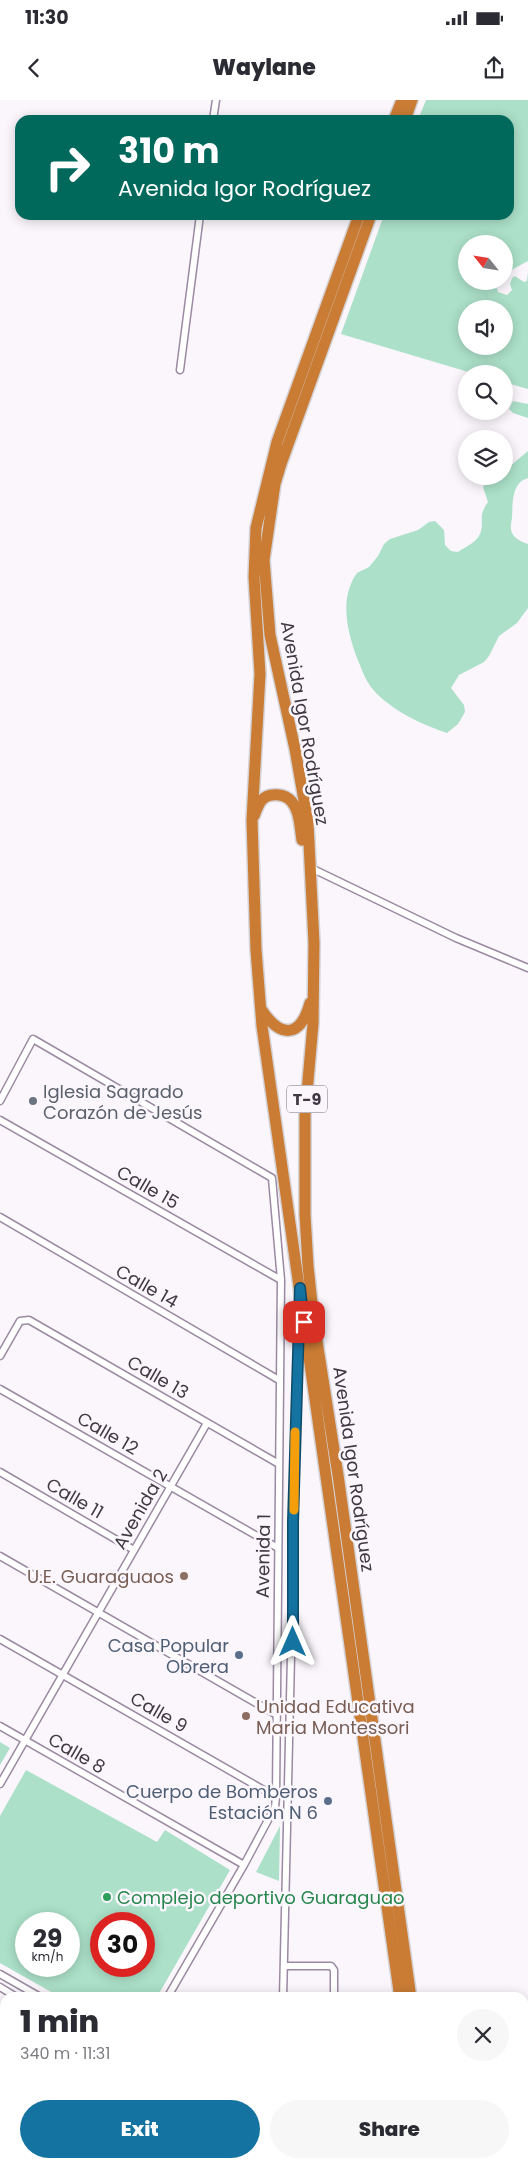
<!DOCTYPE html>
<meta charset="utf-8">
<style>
:root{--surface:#fff;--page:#f7f7f7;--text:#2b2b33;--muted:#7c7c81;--accent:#1573a1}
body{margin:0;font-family:Poppins,sans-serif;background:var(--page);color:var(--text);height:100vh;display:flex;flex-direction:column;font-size:19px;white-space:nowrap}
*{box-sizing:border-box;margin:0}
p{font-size:16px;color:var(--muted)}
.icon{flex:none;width:28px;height:28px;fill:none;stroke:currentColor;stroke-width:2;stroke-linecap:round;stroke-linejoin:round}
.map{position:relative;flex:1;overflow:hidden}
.details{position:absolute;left:0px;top:1892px;width:529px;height:176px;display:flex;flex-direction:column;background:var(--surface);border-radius:15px 15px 0 0;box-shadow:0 2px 12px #0003}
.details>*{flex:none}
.top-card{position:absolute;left:15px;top:15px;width:499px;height:105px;border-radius:15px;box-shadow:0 2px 12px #0003;background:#00695c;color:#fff;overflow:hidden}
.needle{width:32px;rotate:300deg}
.fabs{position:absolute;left:458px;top:135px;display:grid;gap:10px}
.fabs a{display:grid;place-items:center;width:55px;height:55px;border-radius:50%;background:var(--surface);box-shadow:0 2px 12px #0003;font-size:25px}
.speed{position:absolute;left:15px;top:1812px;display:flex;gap:10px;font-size:25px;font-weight:700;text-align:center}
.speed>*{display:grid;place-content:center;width:65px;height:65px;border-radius:50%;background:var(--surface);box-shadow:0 2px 12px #0003;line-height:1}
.speed small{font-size:12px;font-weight:400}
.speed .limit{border:8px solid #d22;background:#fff;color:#111}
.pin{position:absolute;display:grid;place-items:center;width:42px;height:42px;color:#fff;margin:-21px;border-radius:10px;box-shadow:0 2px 8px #0006}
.me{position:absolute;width:55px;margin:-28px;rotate:0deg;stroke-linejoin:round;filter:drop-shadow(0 0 4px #0008)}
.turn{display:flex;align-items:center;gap:18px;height:105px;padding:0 20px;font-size:22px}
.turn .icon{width:65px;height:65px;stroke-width:2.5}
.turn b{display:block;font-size:35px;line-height:42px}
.round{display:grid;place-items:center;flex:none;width:52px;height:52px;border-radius:26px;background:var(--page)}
.summary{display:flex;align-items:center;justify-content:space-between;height:85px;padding:0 20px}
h1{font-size:30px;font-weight:800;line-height:38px}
.action{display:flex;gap:10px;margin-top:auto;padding:10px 20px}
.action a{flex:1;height:58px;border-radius:30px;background:var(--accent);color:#fff;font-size:20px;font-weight:800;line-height:58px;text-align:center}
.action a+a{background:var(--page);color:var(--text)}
.status{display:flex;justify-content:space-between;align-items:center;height:35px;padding:0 25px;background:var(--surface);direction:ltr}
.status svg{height:14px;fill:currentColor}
header{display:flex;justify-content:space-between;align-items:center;height:65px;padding:0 20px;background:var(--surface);font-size:22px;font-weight:800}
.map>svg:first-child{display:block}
</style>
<div class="status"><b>11:30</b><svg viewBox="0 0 49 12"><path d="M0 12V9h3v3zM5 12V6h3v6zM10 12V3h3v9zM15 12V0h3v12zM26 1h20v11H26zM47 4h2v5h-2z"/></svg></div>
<header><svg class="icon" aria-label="back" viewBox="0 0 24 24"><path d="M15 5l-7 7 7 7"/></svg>Waylane<svg class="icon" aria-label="share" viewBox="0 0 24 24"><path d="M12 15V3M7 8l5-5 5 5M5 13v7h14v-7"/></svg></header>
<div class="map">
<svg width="528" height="2068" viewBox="0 0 528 2068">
<rect width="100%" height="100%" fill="#faf6fc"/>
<path fill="#ace0c8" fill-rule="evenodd" d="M426,0H528V161L504,174V144H466V181H497L496,185L498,192L507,195L512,190L510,184L512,178L515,176L524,182L527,181L528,173V289L504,282V274H475L341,234L384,115H509V20H418ZM466,209H504V246H466Z
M513,301L528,304V318L513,313L509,309Z
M528,351V378C511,383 513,403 512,418C511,423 510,428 512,433C515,439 522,442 528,444V508L517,523L499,536L489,556L484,562L459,575L451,588L464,605L465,612L458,624L447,633C423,625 395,612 377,594C366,583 363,572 357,558C347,531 339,498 357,473L369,467L378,456L384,444L390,439L418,430L429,422L435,421L444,430L445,445L451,451L458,452C465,447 477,442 480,434C485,422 477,417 488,402L483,387C489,379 493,376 504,376V371Z
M0,1642L10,1648L0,1665Z
M26,1670L157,1742L165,1730L230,1770L157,1897H60L0,1863V1716ZM26,1824H69V1866H26ZM101,1824H144V1866H101Z
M280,1726L279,1780V1781L256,1772Z
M288,2064H412L413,2068H287Z"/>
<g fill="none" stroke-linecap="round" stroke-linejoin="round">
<defs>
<path id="street" d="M213,20L216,0
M180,270L200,115
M309,767L456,838L528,868
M0,1001L33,939L272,1078L281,1180L276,1697L275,1707L244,1765L167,1898
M0,1020L281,1180
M0,1117L279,1280
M0,1256L20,1221L29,1220L279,1364
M0,1289L278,1448
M0,1372L134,1450
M0,1456L277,1615
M0,1539L276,1697
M0,1626L244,1765
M0,1684L207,1323
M285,1866H331L334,1870V1898
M0,1874L42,1898
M0,1887L18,1898
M283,1898L299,1215
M0,1987L5,1980
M105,2064L109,2068
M246,2064L250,2068
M196,2068L201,2064
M223,2068L224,2064"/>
<path id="highway" d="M394,20L402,0
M405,20L412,0
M359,115L277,342L256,428L254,477L260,574L252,720L256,850L262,926L400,1898
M371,115L281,364L275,384L264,460L270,535L295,649L308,723L314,843L313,924L305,1015V1115L308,1166L314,1222L338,1375L411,1898
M254,716C256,711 258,705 261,701C268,692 285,693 292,702C300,712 300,728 302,740
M261,909C280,938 300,939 310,903
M421,2064L422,2068
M435,2064V2068
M278,2068L279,2064"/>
</defs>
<use href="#street" stroke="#9b8aa2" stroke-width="9"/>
<use href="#highway" stroke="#d5d3d6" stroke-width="14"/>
<use href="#street" stroke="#fff" stroke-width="6"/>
<use href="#highway" stroke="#ca7c35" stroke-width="11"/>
</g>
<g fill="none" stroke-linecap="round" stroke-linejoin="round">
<defs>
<path id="route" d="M293,1542V1422L300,1188L304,1222"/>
</defs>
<use href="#route" stroke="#0e4b69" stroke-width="12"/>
<use href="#route" stroke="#1573a1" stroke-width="9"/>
<path stroke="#f59e0b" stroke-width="9" d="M294,1410L295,1332"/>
</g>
<circle fill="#6b7280" stroke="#faf6fc" stroke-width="2" cx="33" cy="1001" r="5"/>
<g fill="#8d6e63" stroke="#faf6fc" stroke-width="2">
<circle cx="184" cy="1476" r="5"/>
<circle cx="246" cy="1616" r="5"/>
</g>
<g fill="#5c6f8a" stroke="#faf6fc" stroke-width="2">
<circle cx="239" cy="1555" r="5"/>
<circle cx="328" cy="1701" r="5"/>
</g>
<circle fill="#2e9e5b" stroke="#faf6fc" stroke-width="2" cx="107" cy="1797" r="5"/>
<g text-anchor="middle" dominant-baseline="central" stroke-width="5" stroke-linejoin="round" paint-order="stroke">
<rect fill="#faf6fc" stroke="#78727a" stroke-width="1" x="287" y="985.5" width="40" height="27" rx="4"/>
<g font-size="16" font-weight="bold" fill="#403943">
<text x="307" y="999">T-9</text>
</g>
<g font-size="18" fill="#403943" stroke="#faf6fc">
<text transform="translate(305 623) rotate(80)">Avenida Igor Rodríguez</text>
<text transform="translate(148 1087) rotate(30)">Calle 15</text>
<text transform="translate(147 1186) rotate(30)">Calle 14</text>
<text transform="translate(158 1277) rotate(30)">Calle 13</text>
<text transform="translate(108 1333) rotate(30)">Calle 12</text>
<text transform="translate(354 1369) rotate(82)">Avenida Igor Rodríguez</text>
<text transform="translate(75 1398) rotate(30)">Calle 11</text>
<text transform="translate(140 1409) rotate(-60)">Avenida 2</text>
<text transform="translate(263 1456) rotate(-89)">Avenida 1</text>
<text transform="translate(159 1612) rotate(30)">Calle 9</text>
<text transform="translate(77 1653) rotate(30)">Calle 8</text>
</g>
<g font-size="18" fill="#5b616d" stroke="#faf6fc" text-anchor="start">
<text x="43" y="991">Iglesia Sagrado<tspan x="43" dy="21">Corazón de Jesús</tspan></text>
</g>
<g font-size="18" fill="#785e54" stroke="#faf6fc" text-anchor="end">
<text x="174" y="1476">U.E. Guaraguaos</text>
<text x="256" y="1606" text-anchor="start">Unidad Educativa<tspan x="256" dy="21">Maria Montessori</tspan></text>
</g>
<g font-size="18" fill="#4e5e75" stroke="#faf6fc" text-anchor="end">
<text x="229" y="1545">Casa Popular<tspan x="229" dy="21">Obrera</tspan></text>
<text x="318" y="1691">Cuerpo de Bomberos<tspan x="318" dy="21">Estación N 6</tspan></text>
</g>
<g font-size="18" fill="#27864d" stroke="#faf6fc" text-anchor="start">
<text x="117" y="1797">Complejo deportivo Guaraguao</text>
</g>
</g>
</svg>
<div class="fabs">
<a><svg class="needle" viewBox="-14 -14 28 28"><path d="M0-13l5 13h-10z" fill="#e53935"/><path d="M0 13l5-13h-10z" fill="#7c7c81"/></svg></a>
<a><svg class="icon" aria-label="sound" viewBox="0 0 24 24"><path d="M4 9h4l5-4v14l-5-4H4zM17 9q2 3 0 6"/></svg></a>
<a><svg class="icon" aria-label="search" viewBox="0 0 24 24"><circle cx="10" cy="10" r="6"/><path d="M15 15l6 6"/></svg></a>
<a><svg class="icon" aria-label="layers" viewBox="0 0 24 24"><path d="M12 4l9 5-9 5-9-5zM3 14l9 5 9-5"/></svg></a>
</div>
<div class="speed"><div>29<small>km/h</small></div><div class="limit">30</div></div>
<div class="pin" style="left:304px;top:1222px;background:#d93025"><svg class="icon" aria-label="arrive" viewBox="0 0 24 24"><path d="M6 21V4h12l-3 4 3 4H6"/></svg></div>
<svg class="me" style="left:293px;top:1542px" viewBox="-20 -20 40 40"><path d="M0-17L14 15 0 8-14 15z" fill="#1573a1" stroke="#fff" stroke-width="4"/></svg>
<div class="top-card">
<div class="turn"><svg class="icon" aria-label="right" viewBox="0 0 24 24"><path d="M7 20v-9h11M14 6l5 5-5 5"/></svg><div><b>310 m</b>Avenida Igor Rodríguez</div></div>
</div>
<section class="details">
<div class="summary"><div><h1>1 min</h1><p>340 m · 11:31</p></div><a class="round"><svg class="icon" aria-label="close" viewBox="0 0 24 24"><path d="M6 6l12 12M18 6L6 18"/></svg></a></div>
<div class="action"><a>Exit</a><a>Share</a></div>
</section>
</div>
